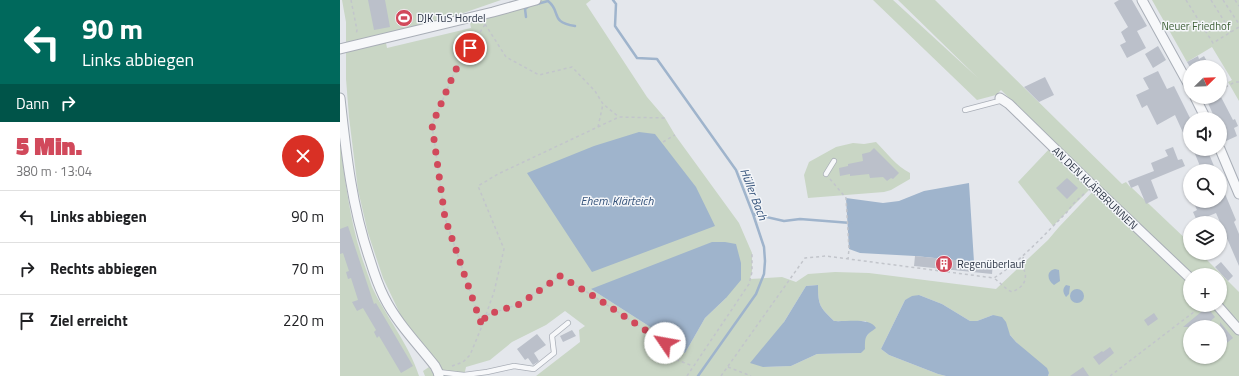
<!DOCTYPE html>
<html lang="de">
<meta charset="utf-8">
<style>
:root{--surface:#fff;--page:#f2f2f2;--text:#202124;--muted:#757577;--line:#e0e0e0;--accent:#d1495b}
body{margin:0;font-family:"Titillium Web",sans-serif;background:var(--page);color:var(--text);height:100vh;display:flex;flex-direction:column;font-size:15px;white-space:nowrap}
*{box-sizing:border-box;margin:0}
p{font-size:13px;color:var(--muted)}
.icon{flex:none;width:22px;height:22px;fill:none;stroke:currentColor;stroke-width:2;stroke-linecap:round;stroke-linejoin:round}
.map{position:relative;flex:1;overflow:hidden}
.sheet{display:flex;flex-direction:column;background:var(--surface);width:340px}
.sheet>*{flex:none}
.guide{background:#00695c;color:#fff;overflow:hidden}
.needle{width:26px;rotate:67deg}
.fabs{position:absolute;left:843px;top:60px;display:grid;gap:8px}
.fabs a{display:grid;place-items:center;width:44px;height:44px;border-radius:50%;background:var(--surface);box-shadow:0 1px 3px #0004;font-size:20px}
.pin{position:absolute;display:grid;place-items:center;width:34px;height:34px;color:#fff;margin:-17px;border:2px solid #fff;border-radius:50%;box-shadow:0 1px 4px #0007}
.me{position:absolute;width:44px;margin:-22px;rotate:303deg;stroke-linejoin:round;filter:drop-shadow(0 0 3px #0008)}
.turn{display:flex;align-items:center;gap:14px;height:84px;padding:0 16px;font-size:18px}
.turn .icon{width:52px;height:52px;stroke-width:2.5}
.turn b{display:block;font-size:28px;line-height:34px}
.then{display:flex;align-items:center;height:38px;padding:0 16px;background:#0003;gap:8px;font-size:15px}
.round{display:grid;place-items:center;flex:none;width:42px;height:42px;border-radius:21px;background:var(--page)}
.overview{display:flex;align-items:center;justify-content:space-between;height:68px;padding:0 16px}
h1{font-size:24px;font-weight:800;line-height:30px;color:var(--accent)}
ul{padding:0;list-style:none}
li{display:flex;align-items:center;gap:12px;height:52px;padding:0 16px;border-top:1px solid var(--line)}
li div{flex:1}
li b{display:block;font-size:15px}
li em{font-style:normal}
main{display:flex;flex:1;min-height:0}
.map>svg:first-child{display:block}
</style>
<main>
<section class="sheet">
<div class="guide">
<div class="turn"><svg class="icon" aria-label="left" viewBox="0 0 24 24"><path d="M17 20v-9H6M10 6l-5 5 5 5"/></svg><div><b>90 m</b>Links abbiegen</div></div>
<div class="then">Dann<svg class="icon" aria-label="right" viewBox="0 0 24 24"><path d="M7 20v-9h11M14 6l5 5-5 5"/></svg></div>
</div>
<div class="overview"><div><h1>5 Min.</h1><p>380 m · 13:04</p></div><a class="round" style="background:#d93025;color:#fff"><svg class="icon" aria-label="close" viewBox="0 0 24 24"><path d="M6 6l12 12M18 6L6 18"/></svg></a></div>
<ul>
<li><svg class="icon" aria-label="left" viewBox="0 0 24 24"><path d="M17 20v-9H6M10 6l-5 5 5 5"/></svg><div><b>Links abbiegen</b></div><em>90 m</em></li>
<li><svg class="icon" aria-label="right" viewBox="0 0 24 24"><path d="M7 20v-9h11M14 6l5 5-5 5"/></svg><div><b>Rechts abbiegen</b></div><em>70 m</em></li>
<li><svg class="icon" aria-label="arrive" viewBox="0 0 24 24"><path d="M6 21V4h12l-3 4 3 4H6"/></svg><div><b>Ziel erreicht</b></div><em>220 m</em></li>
</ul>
</section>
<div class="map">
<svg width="899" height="376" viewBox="0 0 899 376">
<rect width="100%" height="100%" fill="#e4e7ec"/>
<path fill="#c9d6c5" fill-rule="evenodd" d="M2,0H161L83,27L45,38L47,48L131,28L129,18L196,0H251L246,4L307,97L325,118L335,135L399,223L412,253V271L410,279L442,277L456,282L468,274L495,272L529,273L656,289L708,240L719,227L758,186L661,90L656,95L637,100L533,0H553L638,78L558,0H595L782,184L786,182L791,188H792L850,243V253H860L899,292V376H708L709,373L676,342L653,315L637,321H630L602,304L579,295L565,300L541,349L549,355L598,374L606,376H196L240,342L239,330L245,326L225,311L206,325L172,342L150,360L126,367L124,376H102L98,372L100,367L98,363L79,342L63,320L43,278L28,233L18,190L9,117L6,79V22ZM850,275H880V305H850ZM478,285C478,306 480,307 494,321H526L530,332L525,338L521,353L477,354L451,366L423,367L444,322L466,286ZM251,289L386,298L365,318L345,353L329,339ZM850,327H880V357H850Z
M812,0H899V101L888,82L892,80L872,47L847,62Z
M536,142C547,153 556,166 570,173V179L551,190L544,192L468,198L464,175L469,162L496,147L513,143L524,144Z
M0,144C6,185 10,221 23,261C26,269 29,278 32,287C46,317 69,344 79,376H0Z
M712,146L753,186L713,226L678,182Z
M89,367L95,376H85L83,371Z"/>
<path fill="#9fb4cc" d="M299,132L315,134L356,187L375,226L252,272L187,173L254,146Z
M629,183L634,262L575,256L520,253L509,249L506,198L543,203L559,201L584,191Z
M372,242H385L396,244L401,263V280L386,298L365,318L345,353L329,339L251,289Z
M715,269L719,270L720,281L714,285C707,280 706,271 715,269Z
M478,285C478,306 480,307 494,321C506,322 530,317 536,328C525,336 525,336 525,349L521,353L477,354L451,366L423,367L410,363L444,322L466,286Z
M726,285L730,286L729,294L726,297C723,293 722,289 726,285Z
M730 296a7 7 0 1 1 14 0a7 7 0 1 1-14 0Z
M579,295L602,304L630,321H637L653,315L662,317L666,322L670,335L676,342L707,368L709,373L708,376H606L598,374L549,355L541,349L565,300L572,296Z"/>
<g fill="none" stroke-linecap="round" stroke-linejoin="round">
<path stroke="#9fb4cc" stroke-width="2.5" d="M273,0L276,4L275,26L297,58L317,59L396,170L413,214L424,247L425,261L424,274L416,294L358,376
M197,4L208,1C222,12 209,22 235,26
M186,17L185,9L189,6
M413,214L444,221L460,219L511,223"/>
</g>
<path fill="#bbc0ca" d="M28,0H45L50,27L34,30Z
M779,0H792L807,26L797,31L806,48L787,58L780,45L786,42L781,32L788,27L774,3Z
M818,46L826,60L813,68L805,54Z
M858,56L859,59L864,56L870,67H850L847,62Z
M818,71L827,89L834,86L850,118V148L835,115L817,125L807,105L802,108L796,95L809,89L803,78Z
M705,77L714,95L699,102L684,87Z
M881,97L893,120L895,119L898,126L894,128L897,136L886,141L880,128V119H875L868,103Z
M833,147L838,160L842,159L845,166L811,180L818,198L806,204L798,185L791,188L788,181L814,171L811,163L828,156L825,150Z
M534,148L559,173L553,179L551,178L547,181L543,177L530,178L529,174L510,176V174L500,176L499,168L508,166V164L523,161L522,154L530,152Z
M853,149H867L876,171H862Z
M727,178L738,188L727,199L716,188Z
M880,182L896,220L894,222L899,234V266L876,213L857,221L853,212L857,210L853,201H880Z
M8,226L34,304L36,303L73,366L61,373L39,336L37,338L34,332L36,330L23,308L17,311L12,302L18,300L11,278L8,279L6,272L9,271L3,253L0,254V229Z
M575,256L645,263V261H653L652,274L574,266Z
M881,262L893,276L888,281L875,267Z
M867,307L875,317L864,327H843Z
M814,313L818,319L808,326L804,320Z
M880,322L893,338L883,346L880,342Z
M232,330L236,336L223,342L220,336Z
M197,334L206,345L194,353L199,361L193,365L188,358L185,360L177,349Z
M770,347L774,353L759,365L753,357L762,351L763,352Z
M743,367L749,376H730Z"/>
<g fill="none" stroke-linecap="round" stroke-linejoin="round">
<defs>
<path id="lane" d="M625,110L663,100
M486,174L494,161
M98,372L124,375L147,372L174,366L194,369L214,353L212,336L228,323"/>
<path id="street" d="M802,0L850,87
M0,49L153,12L196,0
M855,97L866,119
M0,98C6,153 12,208 30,260C34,273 38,285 44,297C57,323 77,343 95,366L98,372L99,376
M660,98L669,104L753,186L850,278
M880,149L899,194
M877,305L899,330"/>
</defs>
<use href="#lane" stroke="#a9aeb7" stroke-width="6"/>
<use href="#street" stroke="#a9aeb7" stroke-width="11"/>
<path stroke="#c2c5cb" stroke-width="1.5" stroke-dasharray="3 3" stroke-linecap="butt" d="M11,0L17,30L16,35
M846,0L873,43L899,27
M871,0L891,32
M883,0L899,24
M895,0L899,6
M145,24L166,57L199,75L232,67L255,91L263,104L279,117
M880,90L895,82H899
M258,127L263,104
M323,142L335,135
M490,179L506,198L509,249L508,259
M655,279C661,283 665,289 672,292C681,288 687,283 685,272C684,270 683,268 683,265C682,262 683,258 684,255
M147,315L179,304L220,276L255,297L325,343L337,360L353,366
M142,326L154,292L164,249L138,186L158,174L279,117L325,118
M112,366L123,362L130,355L142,326L105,218L92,125L115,71L146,23
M388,367L411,376
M347,376L409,284L412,272V253
M381,376L465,258L486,256L654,278C682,260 704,235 727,212L733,204L746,192
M770,376L863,305"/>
<use href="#lane" stroke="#f7f8fa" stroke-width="4.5"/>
<use href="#street" stroke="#f7f8fa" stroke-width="9"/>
</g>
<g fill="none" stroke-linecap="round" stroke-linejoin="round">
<path stroke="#d1495b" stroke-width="7" stroke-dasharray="0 12.6" d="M130,48L115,71L92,125L105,218L142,326L146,315L180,304L220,276L255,297L325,343"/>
</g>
<defs>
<symbol id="stadium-disc" viewBox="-11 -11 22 22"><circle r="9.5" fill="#d1495b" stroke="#f4f6f9"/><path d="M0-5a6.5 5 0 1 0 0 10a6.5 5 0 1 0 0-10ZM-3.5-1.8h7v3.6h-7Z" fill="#fff"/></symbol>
<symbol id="building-disc" viewBox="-11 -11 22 22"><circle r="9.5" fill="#d1495b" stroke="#f4f6f9"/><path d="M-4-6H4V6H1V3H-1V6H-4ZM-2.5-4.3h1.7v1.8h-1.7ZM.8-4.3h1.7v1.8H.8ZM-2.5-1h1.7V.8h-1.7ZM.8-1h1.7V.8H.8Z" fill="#fff"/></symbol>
</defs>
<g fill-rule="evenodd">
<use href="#stadium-disc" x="54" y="8" width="20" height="20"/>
<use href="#building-disc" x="594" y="254" width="20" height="20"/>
</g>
<g text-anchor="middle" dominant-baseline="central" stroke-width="3" stroke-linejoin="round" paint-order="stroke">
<g font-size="11" fill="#2b3445" stroke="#f4f6f9" text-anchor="start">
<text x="77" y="18">DJK TuS Hordel</text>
<text x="617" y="264">Regenüberlauf</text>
</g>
<g font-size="11" fill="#3f6138" stroke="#f4f6f9">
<text x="856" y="26">Neuer Friedhof</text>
</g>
<g font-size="11" fill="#2b3445" stroke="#f4f6f9">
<text transform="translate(755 188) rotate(44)">AN DEN KLÄRBRUNNEN</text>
</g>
<g font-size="12" font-style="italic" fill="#34527a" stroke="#f4f6f9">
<text transform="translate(414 194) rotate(69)">Hüller Bach</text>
<text x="277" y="200">Ehem. Klärteich</text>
</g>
</g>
</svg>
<div class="fabs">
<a><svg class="needle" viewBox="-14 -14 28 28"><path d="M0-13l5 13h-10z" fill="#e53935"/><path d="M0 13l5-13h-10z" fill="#757577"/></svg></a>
<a><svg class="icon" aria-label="sound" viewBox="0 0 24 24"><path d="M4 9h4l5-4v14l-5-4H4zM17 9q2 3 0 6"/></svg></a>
<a><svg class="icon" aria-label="search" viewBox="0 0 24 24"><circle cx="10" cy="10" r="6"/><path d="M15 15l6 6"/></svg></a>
<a><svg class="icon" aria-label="layers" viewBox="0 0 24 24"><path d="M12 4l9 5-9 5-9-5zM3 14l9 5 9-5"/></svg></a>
<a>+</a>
<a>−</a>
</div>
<div class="pin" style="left:130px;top:48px;background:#d93025"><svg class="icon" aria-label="arrive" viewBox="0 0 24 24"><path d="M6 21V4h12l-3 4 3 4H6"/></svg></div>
<svg class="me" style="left:325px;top:343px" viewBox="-20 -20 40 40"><circle r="19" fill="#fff"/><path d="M0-13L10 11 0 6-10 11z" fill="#d1495b"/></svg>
</div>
</main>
